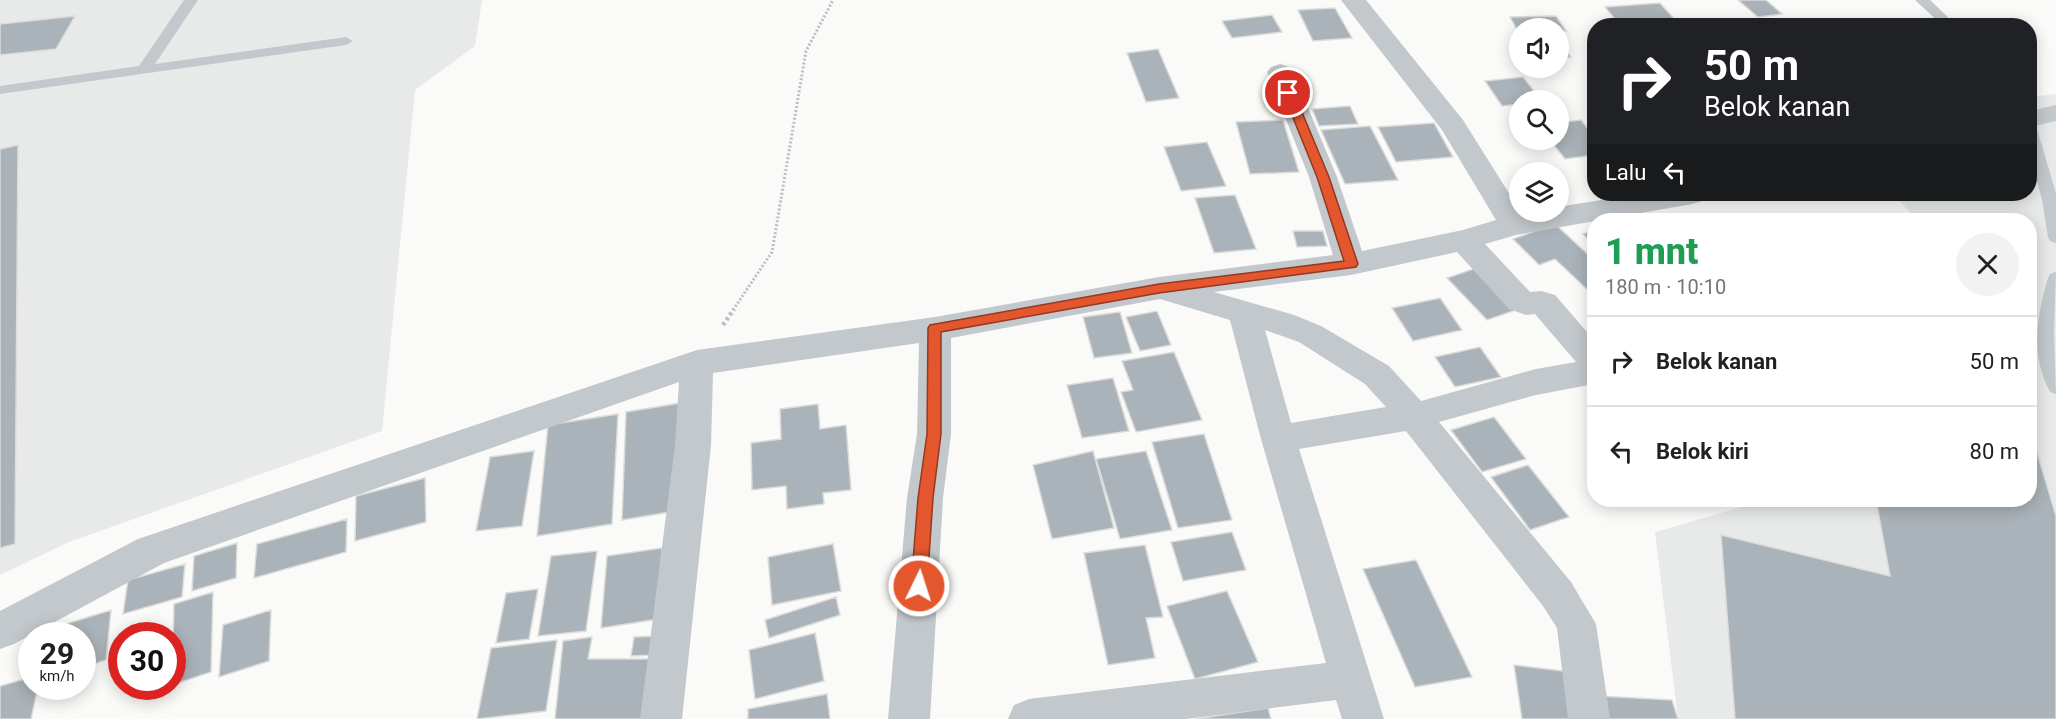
<!DOCTYPE html>
<html lang="id">
<meta charset="utf-8">
<style>
:root{--surface:#fff;--page:#f2f2f2;--text:#202124;--muted:#757577;--line:#e0e0e0}
body{margin:0;font-family:Roboto,sans-serif;background:var(--page);color:var(--text);height:100vh;display:flex;flex-direction:column;font-size:22px;white-space:nowrap}
*{box-sizing:border-box;margin:0}
p{font-size:20px;color:var(--muted)}
.icon{flex:none;width:33px;height:33px;fill:none;stroke:currentColor;stroke-width:2;stroke-linecap:round;stroke-linejoin:round}
.map{position:relative;flex:1;overflow:hidden}
.drawer{position:absolute;left:1587px;top:213px;width:450px;height:294px;display:flex;flex-direction:column;background:var(--surface);border-radius:24px;box-shadow:0 3px 15px #0003}
.drawer>*{flex:none}
.guide{position:absolute;left:1587px;top:18px;width:450px;height:183px;border-radius:24px;box-shadow:0 3px 15px #0003;background:#202124;color:#fff;overflow:hidden}
.tools{position:absolute;left:1509px;top:18px;display:grid;gap:12px}
.tools a{display:grid;place-items:center;width:60px;height:60px;border-radius:50%;background:var(--surface);box-shadow:0 3px 15px #0003;font-size:30px}
.speed{position:absolute;left:18px;top:622px;display:flex;gap:12px;font-size:30px;font-weight:700;text-align:center}
.speed>*{display:grid;place-content:center;width:78px;height:78px;border-radius:50%;background:var(--surface);box-shadow:0 3px 15px #0003;line-height:1}
.speed small{font-size:15px;font-weight:400}
.speed .limit{border:9px solid #d22;background:#fff;color:#111}
.pin{position:absolute;display:grid;place-items:center;width:51px;height:51px;color:#fff;margin:-26px;border:3px solid #fff;border-radius:50%;box-shadow:0 2px 6px #0007}
.me{position:absolute;width:66px;margin:-33px;rotate:4deg;stroke-linejoin:round;filter:drop-shadow(0 0 4px #0008)}
.turn{display:flex;align-items:center;gap:21px;height:126px;padding:0 18px;font-size:27px}
.turn .icon{width:78px;height:78px;stroke-width:2.5}
.turn b{display:block;font-size:42px;line-height:51px}
.then{display:flex;align-items:center;height:57px;padding:0 18px;background:#0003;gap:12px;font-size:22px}
.round{display:grid;place-items:center;flex:none;width:63px;height:63px;border-radius:32px;background:var(--page)}
.summary{display:flex;align-items:center;justify-content:space-between;height:102px;padding:0 18px}
h1{font-size:36px;font-weight:800;line-height:45px;color:#1e9e55}
ul{padding:0;list-style:none}
li{display:flex;align-items:center;gap:18px;height:90px;padding:0 18px;border-top:2px solid var(--line)}
li div{flex:1}
li b{display:block;font-size:22px}
li em{font-style:normal}
.map>svg:first-child{display:block}
</style>
<div class="map">
<svg width="2056" height="719" viewBox="0 0 2056 719">
<rect width="100%" height="100%" fill="#fafaf8"/>
<path fill="#e8e9e9" d="M0,0H482L475,46L415,90L382,431L69,542L0,575Z
M2056,94V719H1678L1655,532L1766,500H2030V220H1917L1893,194H2030V97Z"/>
<path fill="#aab3b9" stroke="#dcdcda" stroke-width="1.5" d="M1738,0H1766L1782,14L1758,17Z
M1660,3L1676,21L1620,25L1605,7Z
M1335,8L1352,38L1313,41L1298,10Z
M1272,15L1282,32L1232,38L1222,21Z
M75,16L56,49L0,55V24Z
M1556,16L1566,31H1558V28H1520L1519,33L1510,17Z
M1558,40L1571,57L1558,58Z
M1158,49L1179,98L1146,102L1127,53Z
M1523,77L1541,100H1520V104L1502,106L1485,81Z
M1350,106L1358,124L1319,126L1312,109Z
M1283,120L1299,172L1250,174L1236,122Z
M1581,120L1594,137V155L1565,159L1550,140H1558V123Z
M1434,123L1453,157L1396,162L1378,127Z
M1370,126L1398,180L1345,184L1321,130Z
M1207,142L1226,186L1181,191L1164,147Z
M18,145L15,544L0,548V149Z
M1235,195L1256,249L1214,253L1195,198Z
M1790,214L1797,220H1762Z
M1555,224L1594,260V296L1555,259L1539,265L1513,239Z
M1594,230V246L1583,234Z
M1293,231H1323L1327,246L1297,247Z
M1476,268L1516,310L1487,320L1447,278Z
M1440,298L1462,330L1413,341L1392,308Z
M1157,311L1171,345L1140,351L1126,317Z
M1120,312L1132,353L1094,358L1083,317Z
M1480,347L1501,377L1455,387L1435,357Z
M1174,352L1202,420L1136,432L1121,392L1133,390L1122,361Z
M1113,378L1129,431L1082,438L1067,385Z
M681,403L682,510L622,520L626,412Z
M818,404L820,429L846,425L851,490L823,493L824,504L787,509L786,486L752,490L751,443L781,439L780,409Z
M618,414L612,524L537,536L548,425Z
M1494,417L1526,459L1482,472L1451,430Z
M2030,429L2056,516V719H1735L1721,535L1890,576L1876,500H2030Z
M1204,434L1232,520L1178,528L1152,442Z
M534,451L522,526L476,531L490,457Z
M1093,451L1114,528L1052,539L1033,465Z
M1146,451L1172,530L1120,539L1096,459Z
M1528,465L1569,517L1530,530L1491,477Z
M425,478L426,522L355,541L356,496Z
M347,519L346,552L254,578L257,544Z
M1232,532L1246,570L1183,581L1171,542Z
M237,543L236,578L192,591L194,556Z
M833,544L841,591L772,605L768,557Z
M1145,545L1163,617L1146,618L1155,658L1108,665L1084,553Z
M662,548L658,619L601,628L607,556Z
M597,551L586,631L538,636L551,556Z
M1416,560L1472,677L1415,687L1363,569Z
M185,564L182,597L123,614L128,580Z
M538,589L529,639L496,643L506,593Z
M1227,591L1258,662L1195,679L1167,606Z
M213,592L211,672L172,685L174,604Z
M836,597L840,615L769,638L765,620Z
M111,610L106,660L82,668V636H54L56,627Z
M271,610L269,661L219,677L223,625Z
M815,633L824,681L755,699L749,650Z
M659,636L656,655L631,656L634,637Z
M592,637L588,659H649L645,719H555L563,641Z
M557,640L546,711L477,719L491,648Z
M1514,665L1571,672L1580,719H1522Z
M32,677V687H38L31,719H0V686Z
M145,687H166L144,694Z
M827,694L830,719H748V709Z
M1599,696L1672,700L1678,719H1605Z
M1268,708L1271,719H1195Z"/>
<g fill="none" stroke-linecap="round" stroke-linejoin="round">
<path stroke="#bbbfc2" stroke-width="3" stroke-dasharray="2 2" stroke-linecap="butt" d="M733,310L772,252L806,51L833,0"/>
<path stroke="#bbbfc2" stroke-width="4.5" stroke-dasharray="3 3" stroke-linecap="butt" d="M723,325L734,309"/>
<path fill="#c3c8cc" fill-rule="evenodd" d="M184,0H198L155,64L346,37L353,41L346,45L0,94V86L139,66Z
M1915,0H1930L1957,26H1943Z
M2030,124L2037,129L2056,193V243L2050,241L2048,237L2042,200L2030,154Z
M2056,272L2054,332L2056,394L2050,392C2030,355 2037,316 2048,278L2050,274Z"/>
<path fill="#c3c8cc" fill-rule="evenodd" d="M1341,0H1366L1463,120L1522,214L1558,212V207L1639,194H1706L1702,201L1692,204L1516,235L1485,244L1530,292L1541,291L1555,295L1594,340V384L1536,395L1439,422L1571,582L1596,624L1610,719H1568L1557,628L1543,606L1406,431L1299,449L1384,719H1342L1336,700L1186,719H1008L1014,705L1029,699L1326,663L1261,439L1230,320L1160,299L951,338V434L943,498L930,719H888L907,498L917,434L919,343L713,373L711,445L682,719H640L675,445L679,382L164,563L14,644L0,649V611L138,539L697,350L935,317L1159,277L1333,255L1309,177L1267,72L1271,67L1280,64L1289,67L1293,72L1337,177L1362,251L1463,230L1496,220L1442,130ZM1457,252L1509,309L1526,315L1535,314L1576,362L1536,369L1421,401L1389,366L1321,326L1294,315L1214,292L1351,275ZM1265,330L1299,342L1365,384L1386,407L1291,423Z
M2056,105V121L2030,127V111Z"/>
</g>
<path fill="#e4572e" stroke="#94391e" stroke-width="1.5" d="M1288,89L1294,93L1329,177L1358,264L1356,267L1159,293L941,332V434L933,498L927,586L924,592L919,594L913,592L911,586L918,498L927,434L928,328L930,325L1159,284L1344,261L1317,177L1283,93Z"/>
</svg>
<div class="tools">
<a><svg class="icon" aria-label="sound" viewBox="0 0 24 24"><path d="M4 9h4l5-4v14l-5-4H4zM17 9q2 3 0 6"/></svg></a>
<a><svg class="icon" aria-label="search" viewBox="0 0 24 24"><circle cx="10" cy="10" r="6"/><path d="M15 15l6 6"/></svg></a>
<a><svg class="icon" aria-label="layers" viewBox="0 0 24 24"><path d="M12 4l9 5-9 5-9-5zM3 14l9 5 9-5"/></svg></a>
</div>
<div class="speed"><div>29<small>km/h</small></div><div class="limit">30</div></div>
<div class="pin" style="left:1288px;top:93px;background:#d93025"><svg class="icon" aria-label="arrive" viewBox="0 0 24 24"><path d="M6 21V4h12l-3 4 3 4H6"/></svg></div>
<svg class="me" style="left:919px;top:586px" viewBox="-20 -20 40 40"><circle r="17" fill="#e4572e" stroke="#fff" stroke-width="3"/><path d="M0-11L8 9 0 5-8 9z" fill="#fff"/></svg>
<div class="guide">
<div class="turn"><svg class="icon" aria-label="right" viewBox="0 0 24 24"><path d="M7 20v-9h11M14 6l5 5-5 5"/></svg><div><b>50 m</b>Belok kanan</div></div>
<div class="then">Lalu<svg class="icon" aria-label="left" viewBox="0 0 24 24"><path d="M17 20v-9H6M10 6l-5 5 5 5"/></svg></div>
</div>
<section class="drawer">
<div class="summary"><div><h1>1 mnt</h1><p>180 m · 10:10</p></div><a class="round"><svg class="icon" aria-label="close" viewBox="0 0 24 24"><path d="M6 6l12 12M18 6L6 18"/></svg></a></div>
<ul>
<li><svg class="icon" aria-label="right" viewBox="0 0 24 24"><path d="M7 20v-9h11M14 6l5 5-5 5"/></svg><div><b>Belok kanan</b></div><em>50 m</em></li>
<li><svg class="icon" aria-label="left" viewBox="0 0 24 24"><path d="M17 20v-9H6M10 6l-5 5 5 5"/></svg><div><b>Belok kiri</b></div><em>80 m</em></li>
</ul>
</section>
</div>
